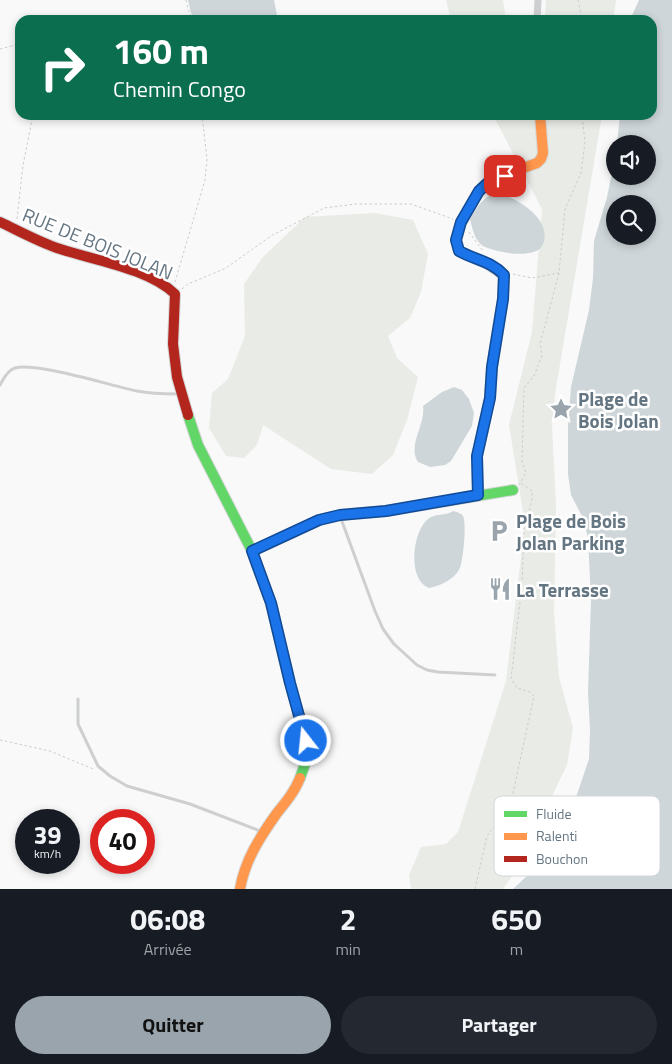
<!DOCTYPE html>
<html lang="fr">
<meta charset="utf-8">
<style>
:root{--surface:#171b24;--page:#242831;--text:#f1f3f6;--muted:#9ea1a6;--accent:#99a4ac}
body{margin:0;font-family:"Titillium Web",sans-serif;background:var(--page);color:var(--text);height:100vh;display:flex;flex-direction:column;font-size:19px;white-space:nowrap}
*{box-sizing:border-box;margin:0}
p{font-size:16px;color:var(--muted)}
.icon{flex:none;width:28px;height:28px;fill:none;stroke:currentColor;stroke-width:2;stroke-linecap:round;stroke-linejoin:round}
.map{position:relative;height:889px;overflow:hidden}
.sheet{display:flex;flex-direction:column;background:var(--surface);flex:1}
.sheet>*{flex:none}
.guide{position:absolute;left:15px;top:15px;width:642px;height:105px;border-radius:15px;box-shadow:0 2px 8px #0003;background:#0b6e4f;color:#fff;overflow:hidden}
.fabs{position:absolute;left:606px;top:135px;display:grid;gap:10px}
.fabs a{display:grid;place-items:center;width:50px;height:50px;border-radius:50%;background:var(--surface);box-shadow:0 2px 8px #0003;font-size:25px}
.speed{position:absolute;left:15px;top:809px;display:flex;gap:10px;font-size:25px;font-weight:700;text-align:center}
.speed>*{display:grid;place-content:center;width:65px;height:65px;border-radius:50%;background:var(--surface);box-shadow:0 2px 8px #0003;line-height:1}
.speed small{font-size:12px;font-weight:400}
.speed .limit{border:8px solid #d22;background:#fff;color:#111}
.pin{position:absolute;display:grid;place-items:center;width:42px;height:42px;color:#fff;margin:-21px;border-radius:10px;box-shadow:0 2px 8px #0006}
.me{position:absolute;width:55px;margin:-28px;rotate:344deg;stroke-linejoin:round;filter:drop-shadow(0 0 4px #0008)}
.turn{display:flex;align-items:center;gap:18px;height:105px;padding:0 15px;font-size:22px}
.turn .icon{width:65px;height:65px;stroke-width:2.5}
.turn b{display:block;font-size:35px;line-height:42px}
.eta{display:flex;justify-content:space-evenly;align-items:center;height:85px;text-align:center}
.eta b{font-size:30px;font-weight:700;line-height:35px}
.button{display:flex;gap:10px;margin-top:auto;padding:10px 15px}
.button a{flex:1;height:58px;border-radius:30px;background:var(--accent);color:#111;font-size:20px;font-weight:700;line-height:58px;text-align:center}
.button a+a{background:var(--page);color:var(--text)}
.map>svg:first-child{display:block}
</style>
<div class="map">
<svg width="672" height="889" viewBox="0 0 672 889">
<rect width="100%" height="100%" fill="#f9f9f9"/>
<path fill="#e8ebe6" d="M446,0H503L506,20H451Z
M546,0H616L613,20H545Z
M493,115H602L555,394L552,425L556,508L554,614L559,677L573,728L567,765L549,802L531,849L503,889H411L409,875L421,847L446,844L458,832L506,681L525,524L509,425L532,332L542,209Z
M375,213L413,220L428,254L421,292L410,318L388,336L397,358L418,377L407,420L393,455L372,474L331,469L263,425L257,445L244,458L226,456L209,428L212,393L228,379L245,336L244,284L262,258L305,217Z"/>
<path fill="#ced6d9" fill-rule="evenodd" d="M188,0H274L278,20H196L191,13Z
M639,0H672V889H513L528,875L537,858L570,815L589,759L590,731L588,692L591,600L588,538L583,518L571,495L568,474V427L571,387L589,310L593,278L594,241L607,197L615,158V176H648V144H617L620,115H652V20H630ZM615,204H648V236H615Z
M498,193C518,198 555,221 542,246C534,260 494,252 483,246C475,241 472,228 470,219C477,207 484,195 498,193Z
M454,387L462,390L469,399L474,413L472,426L451,461L445,465L430,467L418,462C407,446 426,424 423,406L442,392Z
M453,511C457,512 461,513 463,516C467,523 463,564 459,570C453,580 440,586 429,588C408,580 412,537 425,522C433,512 444,517 453,511Z"/>
<g fill="none" stroke-linecap="round" stroke-linejoin="round">
<defs>
<path id="fast" d="M188,415L198,445L252,551L271,603L290,683L306,741L305,764L300,778
M252,551L319,520L340,515L386,511L513,490"/>
<path id="slow" d="M478,495L477,456L490,398L492,367L503,299L504,275L488,264L459,251L456,240L461,223L479,191L491,180L537,163L541,159L543,153L540,115
M240,889C245,860 260,837 277,813C286,802 295,791 300,778"/>
<path id="jam" d="M0,222C19,231 37,241 57,248C92,260 148,268 175,294L173,344L177,377L188,415"/>
</defs>
<use href="#fast" stroke="#d5d6d7" stroke-width="12"/>
<use href="#slow" stroke="#d5d6d7" stroke-width="12"/>
<use href="#jam" stroke="#d5d6d7" stroke-width="12"/>
<path stroke="#cbcccd" stroke-width="1" stroke-dasharray="2.5 2.5" stroke-linecap="butt" d="M186,0L188,9L193,20
M578,0L582,20
M0,49L20,44
M17,219L23,165L33,115
M469,232L483,251
M513,274L532,278L559,273
M175,282L205,180L207,159L202,115
M182,289L188,284L226,268L271,236L324,208L356,204H411L453,219
M519,485L526,473L522,462L524,388L534,376L542,355L540,344L559,273L565,209L581,173L585,142L582,115
M0,740L50,751L93,769
M475,889L487,836L510,807L534,696L530,692L517,688L511,679L522,585L524,529L532,500V491L521,483"/>
<path stroke="#cecfd0" stroke-width="3" d="M0,385C3,379 8,370 15,368C36,362 112,386 137,391C151,394 165,394 179,394
M340,516L375,611L383,629L394,644L417,665L427,670L438,672L495,675
M78,699V724L98,766L110,776L127,786L190,804L260,831"/>
<path stroke="#cecfd0" stroke-width="7" d="M537,20L538,0"/>
<use href="#fast" stroke="#63d668" stroke-width="10"/>
<use href="#slow" stroke="#ff974d" stroke-width="10"/>
<use href="#jam" stroke="#b3261e" stroke-width="10"/>
</g>
<g fill="none" stroke-linecap="round" stroke-linejoin="round">
<defs>
<path id="route" d="M306,741L290,683L271,603L252,551L319,520L340,515L386,511L478,495L477,456L490,398L492,367L503,299L504,275C491,261 475,260 459,251L456,240L461,222L479,191L491,180L505,176"/>
</defs>
<use href="#route" stroke="#114b97" stroke-width="12"/>
<use href="#route" stroke="#1a73e8" stroke-width="9"/>
</g>
<defs>
<symbol id="sight-bare" viewBox="-9 -9 18 18"><path d="M0-6L1.8-2.2L6-1.7L2.9 1.2L3.7 5.4L0 3.3L-3.7 5.4L-2.9 1.2L-6-1.7L-1.8-2.2Z" fill="#99a4ac" stroke="#fff" stroke-width="2.5" paint-order="stroke"/></symbol>
<symbol id="parking-bare" viewBox="-9 -9 18 18"><path d="M-3.5-5.5H1a3.5 3.5 0 0 1 0 7H-1V5.5H-3.5ZM-1-3.4V-.6H.8a1.4 1.4 0 0 0 0-2.8Z" fill="#99a4ac" stroke="#fff" stroke-width="2.5" paint-order="stroke"/></symbol>
<symbol id="restaurant-bare" viewBox="-9 -9 18 18"><path d="M-5-6h1v4h1v-4h1v4h1v-4h1v5L-1.5 .5V6h-2V.5L-5-1ZM5-6V6H3V1.5H1.5Q1.5-4 5-6Z" fill="#99a4ac" stroke="#fff" stroke-width="2.5" paint-order="stroke"/></symbol>
</defs>
<g fill-rule="evenodd">
<use href="#sight-bare" x="545" y="393" width="32" height="32"/>
<use href="#parking-bare" x="483" y="515" width="32" height="32"/>
<use href="#restaurant-bare" x="484" y="573" width="32" height="32"/>
</g>
<g text-anchor="middle" dominant-baseline="central" stroke-width="5" stroke-linejoin="round" paint-order="stroke">
<g font-size="19" fill="#657683" stroke="#fff">
<text transform="translate(98 243) rotate(22)">RUE DE BOIS JOLAN</text>
</g>
<g font-size="19" font-weight="bold" fill="#657683" stroke="#fff" text-anchor="start">
<text x="578" y="398">Plage de<tspan x="578" dy="22">Bois Jolan</tspan></text>
<text x="516" y="520">Plage de Bois<tspan x="516" dy="22">Jolan Parking</tspan></text>
<text x="516" y="589">La Terrasse</text>
</g>
</g>
<rect x="494" y="796" width="166" height="80" rx="8" fill="#fff" stroke="#d1d6da" stroke-width="1"/>
<rect x="504" y="811" width="23" height="6" fill="#63d668"/>
<rect x="504" y="833" width="23" height="7" fill="#ff974d"/>
<rect x="504" y="856" width="23" height="6" fill="#b3261e"/>
<g font-size="14" fill="#657683">
<text x="536" y="819">Fluide</text>
<text x="536" y="841">Ralenti</text>
<text x="536" y="864">Bouchon</text>
</g>
</svg>
<div class="fabs">
<a><svg class="icon" aria-label="sound" viewBox="0 0 24 24"><path d="M4 9h4l5-4v14l-5-4H4zM17 9q2 3 0 6"/></svg></a>
<a><svg class="icon" aria-label="search" viewBox="0 0 24 24"><circle cx="10" cy="10" r="6"/><path d="M15 15l6 6"/></svg></a>
</div>
<div class="speed"><div>39<small>km/h</small></div><div class="limit">40</div></div>
<div class="pin" style="left:505px;top:176px;background:#d93025"><svg class="icon" aria-label="arrive" viewBox="0 0 24 24"><path d="M6 21V4h12l-3 4 3 4H6"/></svg></div>
<svg class="me" style="left:306px;top:741px" viewBox="-20 -20 40 40"><circle r="17" fill="#1a73e8" stroke="#fff" stroke-width="3"/><path d="M0-11L8 9 0 5-8 9z" fill="#fff"/></svg>
<div class="guide">
<div class="turn"><svg class="icon" aria-label="right" viewBox="0 0 24 24"><path d="M7 20v-9h11M14 6l5 5-5 5"/></svg><div><b>160 m</b>Chemin Congo</div></div>
</div>
</div>
<section class="sheet">
<div class="eta">
<div><b>06:08</b><p>Arrivée</p></div>
<div><b>2</b><p>min</p></div>
<div><b>650</b><p>m</p></div>
</div>
<div class="button"><a>Quitter</a><a>Partager</a></div>
</section>
